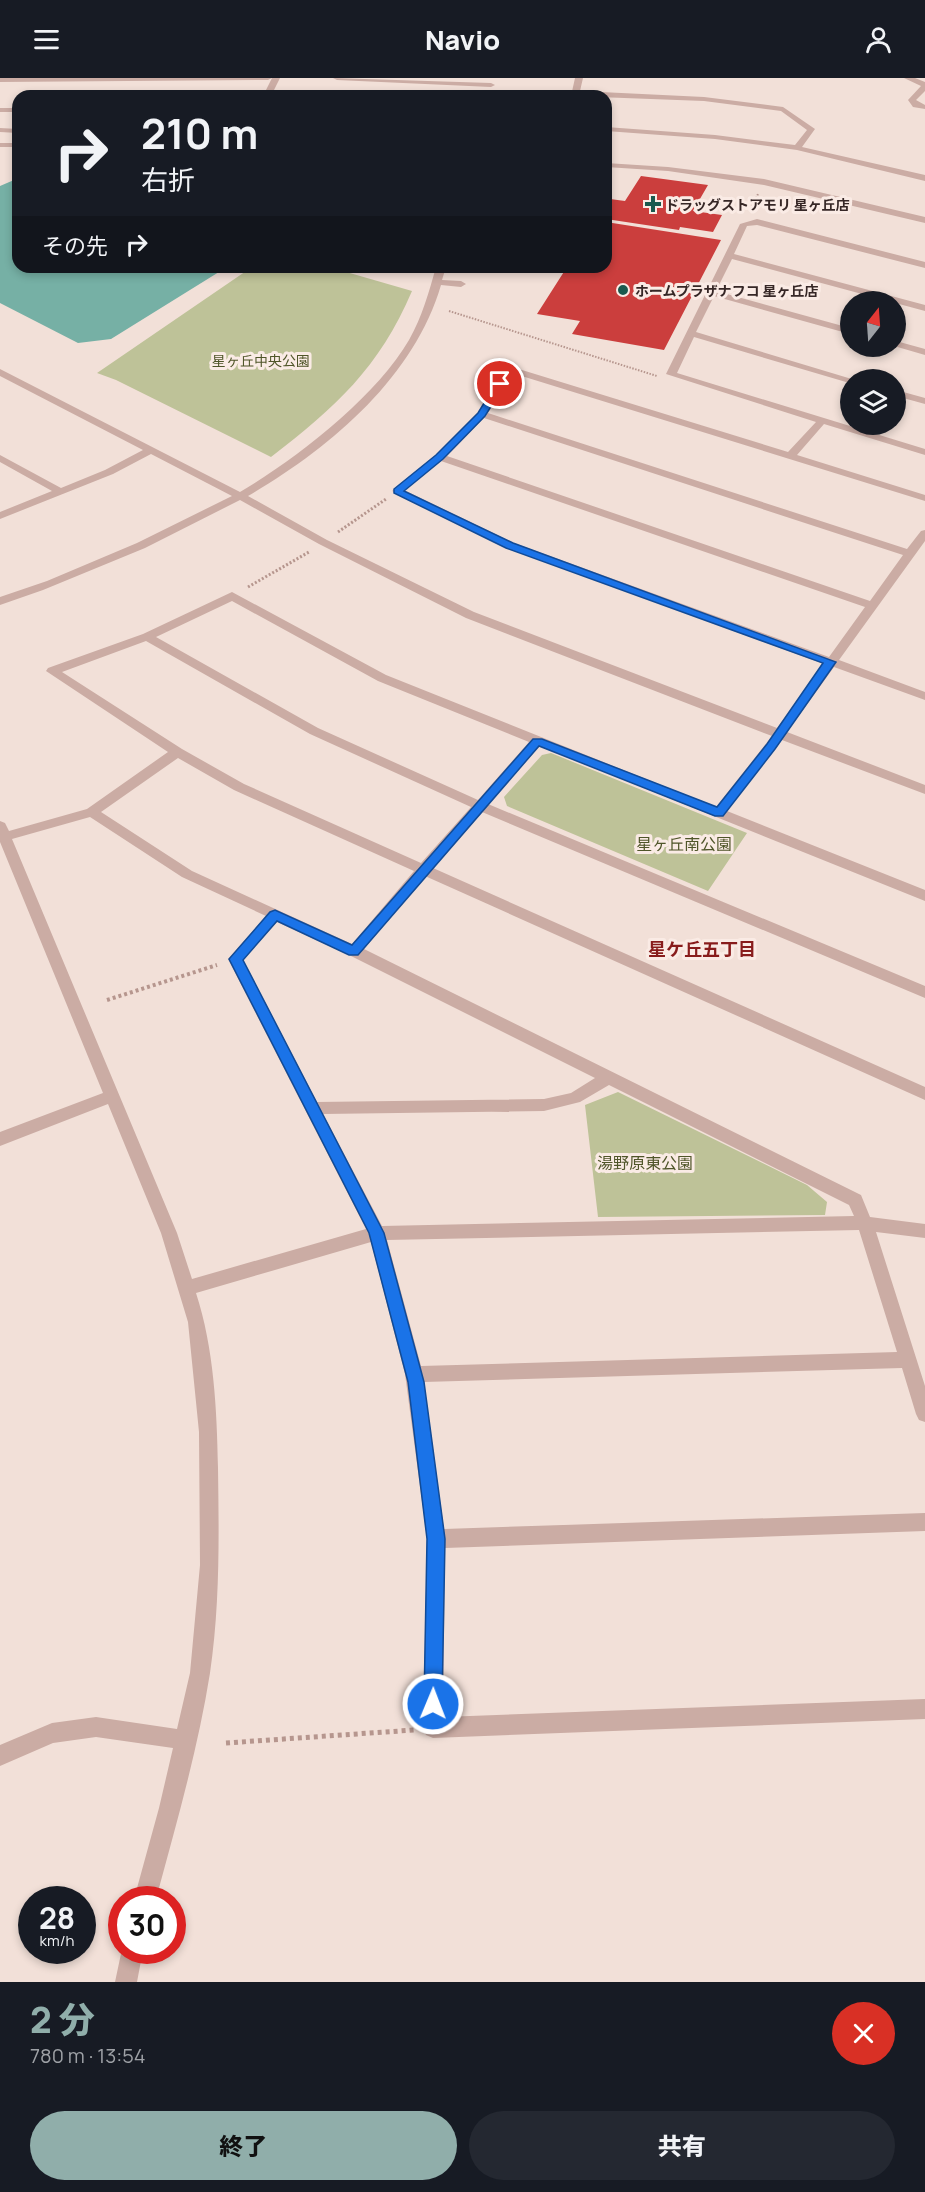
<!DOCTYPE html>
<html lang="ja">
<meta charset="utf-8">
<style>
:root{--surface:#171b24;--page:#242831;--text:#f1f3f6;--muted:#9ea1a6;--accent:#90aeaa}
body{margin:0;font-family:Manrope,"Noto Sans JP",sans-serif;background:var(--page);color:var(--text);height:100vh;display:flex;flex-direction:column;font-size:22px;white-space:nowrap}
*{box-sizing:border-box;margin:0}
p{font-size:20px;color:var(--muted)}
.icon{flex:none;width:33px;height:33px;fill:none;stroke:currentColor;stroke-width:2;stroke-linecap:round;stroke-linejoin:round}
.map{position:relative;height:1904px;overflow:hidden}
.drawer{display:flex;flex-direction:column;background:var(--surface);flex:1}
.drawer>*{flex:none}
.top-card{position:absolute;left:12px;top:12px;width:600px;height:183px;border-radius:18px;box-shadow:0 3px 9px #0003;background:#171b24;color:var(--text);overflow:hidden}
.needle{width:39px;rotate:17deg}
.tools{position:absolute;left:840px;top:213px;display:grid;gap:12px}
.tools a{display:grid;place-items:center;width:66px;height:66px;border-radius:50%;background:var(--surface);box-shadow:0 3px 9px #0003;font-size:30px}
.speed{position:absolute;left:18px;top:1808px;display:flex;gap:12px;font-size:30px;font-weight:700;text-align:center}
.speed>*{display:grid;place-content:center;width:78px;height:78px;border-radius:50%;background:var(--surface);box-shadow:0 3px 9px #0003;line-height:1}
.speed small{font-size:15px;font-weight:400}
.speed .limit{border:9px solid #d22;background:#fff;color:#111}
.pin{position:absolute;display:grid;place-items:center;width:51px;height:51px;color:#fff;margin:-26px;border:3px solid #fff;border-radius:50%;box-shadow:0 2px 6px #0007}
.me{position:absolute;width:66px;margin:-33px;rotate:1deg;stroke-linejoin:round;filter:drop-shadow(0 0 4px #0008)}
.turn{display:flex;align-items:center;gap:21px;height:126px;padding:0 30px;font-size:27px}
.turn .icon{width:78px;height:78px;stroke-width:2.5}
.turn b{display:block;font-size:42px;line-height:51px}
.then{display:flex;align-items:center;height:57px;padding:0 30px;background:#0003;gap:12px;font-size:22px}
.round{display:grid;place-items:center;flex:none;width:63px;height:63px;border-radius:32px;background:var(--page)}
.headline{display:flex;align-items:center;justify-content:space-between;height:102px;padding:0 30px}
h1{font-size:36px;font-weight:800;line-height:45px;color:var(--accent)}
.button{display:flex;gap:12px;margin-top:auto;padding:12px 30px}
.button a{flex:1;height:69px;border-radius:36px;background:var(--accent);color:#111;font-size:24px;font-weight:800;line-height:69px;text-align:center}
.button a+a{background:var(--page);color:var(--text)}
header{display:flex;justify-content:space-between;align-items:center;height:78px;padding:0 30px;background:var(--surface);font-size:27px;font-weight:800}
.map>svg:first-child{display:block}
</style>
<header><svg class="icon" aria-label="menu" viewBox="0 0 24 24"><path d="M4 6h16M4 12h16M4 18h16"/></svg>Navio<svg class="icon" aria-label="person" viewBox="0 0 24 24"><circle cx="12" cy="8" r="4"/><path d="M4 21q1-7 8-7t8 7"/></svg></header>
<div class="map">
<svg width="925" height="1904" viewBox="0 0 925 1904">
<rect width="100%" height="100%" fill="#f2e0d8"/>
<path fill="#bec298" d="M252,189H329L412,213C379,290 336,329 271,379L116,302L97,295Z
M551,675L747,755L708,813L507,728L504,719L542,677Z
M618,1014L807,1107L827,1124L825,1137L598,1139L585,1027Z"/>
<path fill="#76b0a5" d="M14,102H18V189H227L111,261L78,265L0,225V108Z"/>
<path fill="#cb3e3d" d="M641,98L708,107L693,133L722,137L713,154L680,149L679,152L606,141V128L610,121L625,123Z
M606,144L721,162L664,272L572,256L580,243L537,236L567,189H606Z"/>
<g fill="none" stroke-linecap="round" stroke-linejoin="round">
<path stroke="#b6968e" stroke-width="2" stroke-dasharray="1.5 1.5" stroke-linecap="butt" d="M751,131L758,116
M449,233L657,298"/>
<path stroke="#b6968e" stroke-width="3" stroke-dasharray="2 2" stroke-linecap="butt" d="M338,454L386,421
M248,509L309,474"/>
<path stroke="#b6968e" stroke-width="4" stroke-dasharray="3 3" stroke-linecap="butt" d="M107,922L217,887"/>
<path stroke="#b6968e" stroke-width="5" stroke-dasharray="4 4" stroke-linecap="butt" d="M226,1665L414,1652"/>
<path fill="#cbaca4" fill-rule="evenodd" d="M0,0H272L268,2L0,4Z
M272,0H280L271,18H263Z
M333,0L491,5L495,7L491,9L337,2Z
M575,0H583L580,13L704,19L783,29L815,51L802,69L925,97V103L797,72L715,61L606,53V49L715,57L795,67L807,52L781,33L704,23L571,18Z
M904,0H915L925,4V13L916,22L925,27V31L913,29L908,22L921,8Z
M0,30H18V34H0Z
M0,50L18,51V55L0,54Z
M0,65H18V69H0Z
M606,85L668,89L764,101L925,139V145L764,107L668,93L606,89Z
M757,141L925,184V190L757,147L747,148L734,176L925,227V233L732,181L716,213L850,250V256L714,218L696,254L855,302H850V305L846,304L694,259L677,295L925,371V377L824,346L797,377L925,417V423L512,295L488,335L907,471L921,453L925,452V463L839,582L925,614V622L834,589L787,654L925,707V716L782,662L727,733L925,812V823L540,668L488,726L925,908V920L482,734L433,790L925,1009V1022L425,798L364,871L861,1117L870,1139L925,1146V1160L876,1154L925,1308V1344L919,1342L916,1336L902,1290L424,1304L444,1451L925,1435V1453L445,1470L443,1639L925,1621V1641L433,1660L426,1657L423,1650L427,1461L405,1296L371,1164L196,1215C214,1270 217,1332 218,1390C219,1459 220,1527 210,1595C198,1671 176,1747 156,1821H134L159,1730L173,1670L96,1659L53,1665L0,1688V1667L52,1645L96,1639L177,1651L190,1595L200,1487L199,1354L188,1244L161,1155L108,1026L0,1068V1054L103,1015L0,764V743L5,745L9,753L87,731L168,674L46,593L48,590L143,556L232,514L386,597L716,729L772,658L466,540L319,466L240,422L145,470L43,512L0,527V519L47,503L137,465L232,418L151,376L113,396L0,441V434L52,413L0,384V377L61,410L105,392L143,372L0,298V291L240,414C296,381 376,319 409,262C422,239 429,214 436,189H446L442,202L461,203L466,206L461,209L441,207C414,300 329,371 248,418L327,462L474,534L777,650L824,586L506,469L392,413L436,377L478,334L504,291L509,288L788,374L816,344L666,296L740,146ZM484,340L903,477L870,523L447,378ZM441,383L865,529L829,579L514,465L404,412ZM232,523L378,603L529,664L478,722L318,650L156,559ZM146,563L310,656L471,729L421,785L244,706L182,671L62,594ZM178,680L234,712L414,793L352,866L192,793L101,734ZM90,739L182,799L266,838L228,881L366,1151L192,1201L177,1155L12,761ZM277,844L349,877L595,1000L571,1015L544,1021L317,1024L243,882ZM609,1007L849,1127L854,1138L382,1148L323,1036L544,1033L580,1024ZM859,1152L897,1274L421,1288L387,1162Z
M896,263L925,271V277L894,268Z
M896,312L925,320V326L896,318Z
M122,1871L143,1872L137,1904H115Z"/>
</g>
<path fill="#1a73e8" stroke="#114b97" stroke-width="1.5" d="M497,304L505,306L485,338L443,381L404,413L513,465L836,584L775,671L723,738H715L539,668L358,877H349L277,843L243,882L384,1155L424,1304L445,1461L442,1626L439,1633L433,1636L426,1633L424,1626L427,1461L408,1304L369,1155L229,881L270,834L275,832L352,867L533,661H542L717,729L767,666L823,585L506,470L394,415V411L436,377L478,335Z"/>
<g fill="#1a594e" stroke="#faebe5" stroke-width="2">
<path d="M650 117h6v6h6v6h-6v6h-6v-6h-6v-6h6z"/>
<circle cx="623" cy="212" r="6"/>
</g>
<g text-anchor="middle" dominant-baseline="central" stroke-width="6" stroke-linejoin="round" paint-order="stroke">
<g font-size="14" font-weight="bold" fill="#362726" stroke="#faebe5" text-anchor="start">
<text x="665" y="126">ドラッグストアモリ 星ヶ丘店</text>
<text x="635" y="212">ホームプラザナフコ 星ヶ丘店</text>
</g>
<g font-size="14" fill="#4f5529" stroke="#faebe5">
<text x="261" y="282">星ヶ丘中央公園</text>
</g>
<g font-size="16" fill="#4f5529" stroke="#faebe5">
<text x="684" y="766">星ヶ丘南公園</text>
<text x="645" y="1085">湯野原東公園</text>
</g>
<g font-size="18" font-weight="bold" fill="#881c1c" stroke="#faebe5">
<text x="702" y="871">星ケ丘五丁目</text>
</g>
</g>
</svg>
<div class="tools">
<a><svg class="needle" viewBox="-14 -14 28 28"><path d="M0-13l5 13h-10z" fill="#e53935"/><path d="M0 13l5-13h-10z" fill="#9ea1a6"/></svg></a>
<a><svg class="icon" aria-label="layers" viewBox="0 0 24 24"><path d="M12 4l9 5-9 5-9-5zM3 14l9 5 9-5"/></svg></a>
</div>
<div class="speed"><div>28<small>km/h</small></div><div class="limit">30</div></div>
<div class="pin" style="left:500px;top:306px;background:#d93025"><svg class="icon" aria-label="arrive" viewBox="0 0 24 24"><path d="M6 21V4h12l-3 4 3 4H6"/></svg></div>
<svg class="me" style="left:433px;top:1626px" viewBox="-20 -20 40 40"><circle r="17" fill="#1a73e8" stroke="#fff" stroke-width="3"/><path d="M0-11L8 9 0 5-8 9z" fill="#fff"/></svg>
<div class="top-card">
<div class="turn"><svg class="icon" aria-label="right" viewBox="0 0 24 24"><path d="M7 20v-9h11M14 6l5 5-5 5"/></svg><div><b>210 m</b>右折</div></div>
<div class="then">その先<svg class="icon" aria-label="right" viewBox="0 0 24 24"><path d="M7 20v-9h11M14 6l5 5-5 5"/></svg></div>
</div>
</div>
<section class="drawer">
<div class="headline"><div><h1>2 分</h1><p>780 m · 13:54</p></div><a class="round" style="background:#d93025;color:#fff"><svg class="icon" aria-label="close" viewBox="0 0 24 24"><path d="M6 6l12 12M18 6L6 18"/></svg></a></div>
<div class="button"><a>終了</a><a>共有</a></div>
</section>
